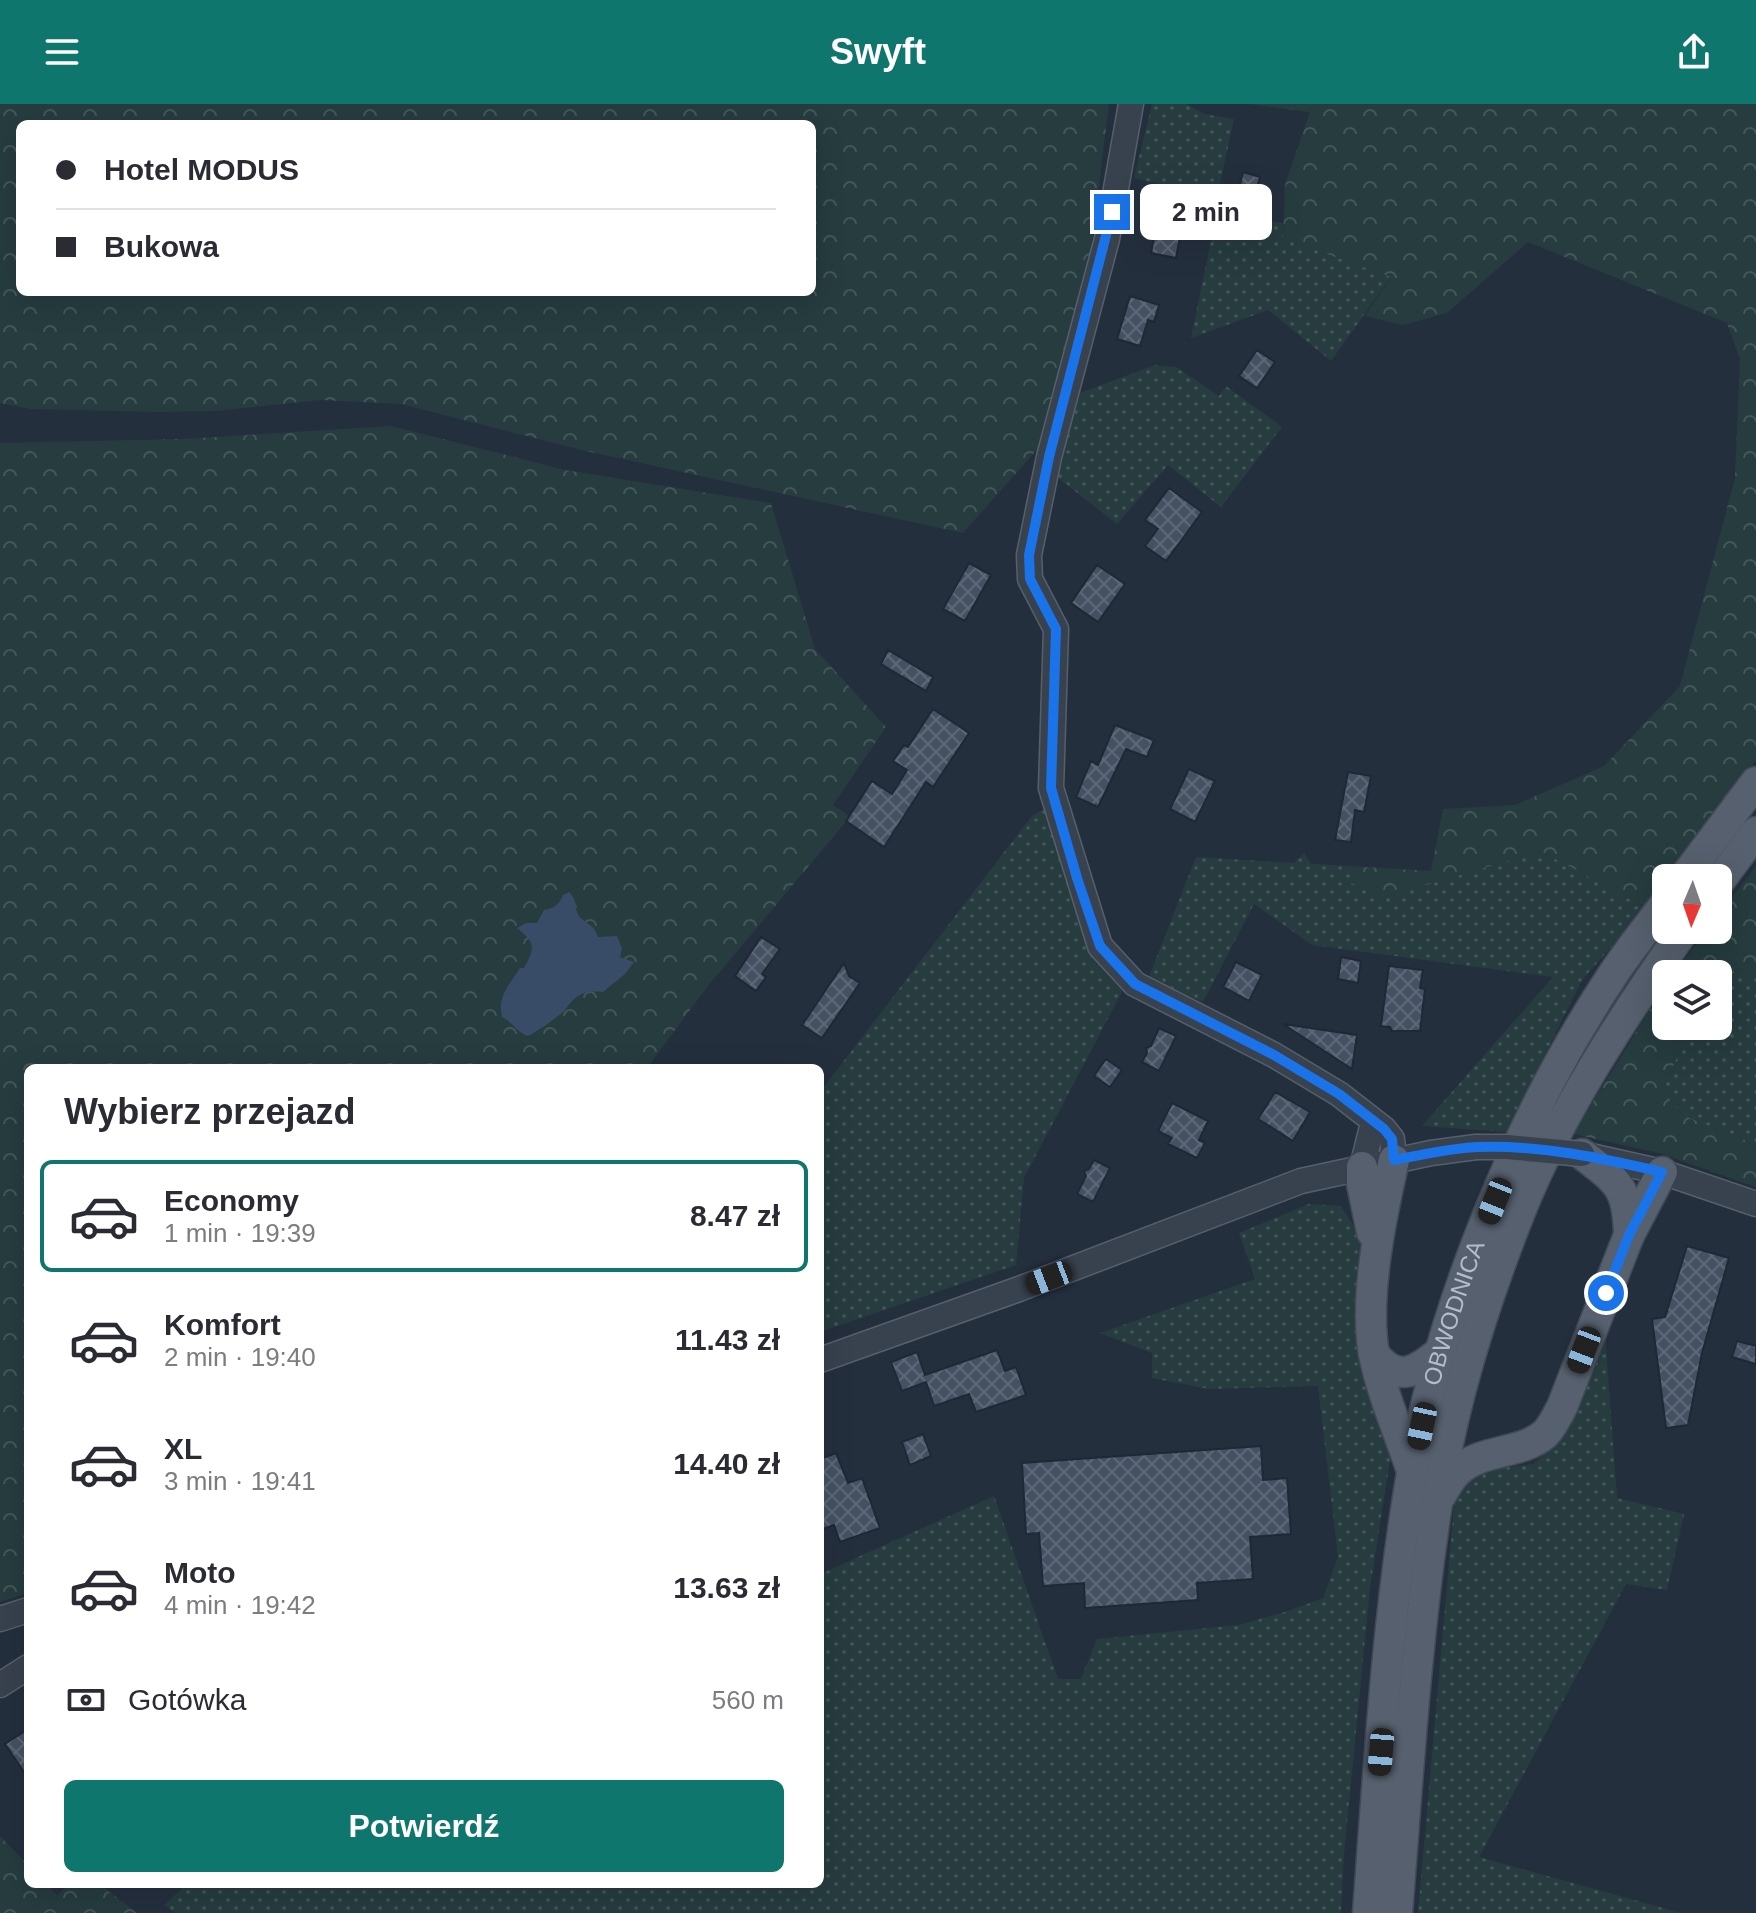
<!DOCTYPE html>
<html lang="pl">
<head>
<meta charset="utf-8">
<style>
	:root { --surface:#fff; --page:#f7f7f7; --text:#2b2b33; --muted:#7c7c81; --line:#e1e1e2; --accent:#0f766e }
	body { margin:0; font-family:Arial,sans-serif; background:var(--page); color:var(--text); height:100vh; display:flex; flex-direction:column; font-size:30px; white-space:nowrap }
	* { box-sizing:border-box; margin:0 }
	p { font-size:26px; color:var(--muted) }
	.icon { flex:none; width:44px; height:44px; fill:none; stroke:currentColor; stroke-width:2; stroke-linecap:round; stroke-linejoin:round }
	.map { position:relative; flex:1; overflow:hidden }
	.panel { position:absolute; left:24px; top:960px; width:800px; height:824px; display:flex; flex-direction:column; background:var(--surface); border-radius:12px; box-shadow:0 8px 32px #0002 }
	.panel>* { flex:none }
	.guide { position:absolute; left:16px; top:16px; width:800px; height:176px; border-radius:12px; box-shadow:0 8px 32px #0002; display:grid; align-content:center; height:176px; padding:0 40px; background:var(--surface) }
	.needle { width:52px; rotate:182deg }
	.tools { position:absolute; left:1652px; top:760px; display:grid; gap:16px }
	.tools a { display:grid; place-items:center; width:80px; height:80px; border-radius:12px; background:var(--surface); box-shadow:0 8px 32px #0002; font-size:40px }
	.end { position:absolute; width:36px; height:36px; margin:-18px; border:10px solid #1a73e8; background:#fff; box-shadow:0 0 0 4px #fff }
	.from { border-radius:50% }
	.bubble { position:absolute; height:56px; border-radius:12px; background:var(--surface); box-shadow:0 8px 32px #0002; font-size:26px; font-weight:700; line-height:56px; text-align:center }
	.car { position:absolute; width:24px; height:48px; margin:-24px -12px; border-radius:10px; box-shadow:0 0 6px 2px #0007; background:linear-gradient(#222 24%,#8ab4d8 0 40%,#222 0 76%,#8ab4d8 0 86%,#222 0) }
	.guide b { display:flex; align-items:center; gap:28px; height:76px; font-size:30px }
	.guide b+b { border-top:2px solid var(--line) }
	.guide i { width:20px; height:20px; background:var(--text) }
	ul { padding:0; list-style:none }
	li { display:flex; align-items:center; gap:24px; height:112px; margin:0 16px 12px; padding:0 24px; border:4px solid transparent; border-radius:12px }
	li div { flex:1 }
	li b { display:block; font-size:30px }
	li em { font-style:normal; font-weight:700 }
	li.active { border-color:var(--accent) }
	li>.icon { width:72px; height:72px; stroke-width:1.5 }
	h2 { padding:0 40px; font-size:36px; line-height:96px }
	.pay { display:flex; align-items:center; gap:20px; height:88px; padding:0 40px; font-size:30px }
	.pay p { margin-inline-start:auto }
	.button { display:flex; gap:16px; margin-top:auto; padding:16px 40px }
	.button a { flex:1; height:92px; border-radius:12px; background:var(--accent); color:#fff; font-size:32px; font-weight:700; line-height:92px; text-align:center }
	header { display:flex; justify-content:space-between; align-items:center; height:104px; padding:0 40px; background:var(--accent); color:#fff; font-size:36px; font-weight:700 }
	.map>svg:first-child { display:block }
	.grass { fill:url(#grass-dots) }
	.forest { fill:url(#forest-crowns); fill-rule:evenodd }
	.water { fill:#394c67 }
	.building { fill:url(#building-cross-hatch); stroke:#1f2835; stroke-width:2 }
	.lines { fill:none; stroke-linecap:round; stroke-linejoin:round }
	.minor-casing { stroke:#565f6c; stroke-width:27 }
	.major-casing { stroke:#414a57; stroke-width:33 }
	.minor { stroke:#38414e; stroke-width:24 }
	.major { stroke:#56606e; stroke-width:30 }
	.minor-bridge-casing { stroke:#565f6c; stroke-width:27; stroke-linecap:butt }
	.minor-bridge { stroke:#38414e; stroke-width:24 }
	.route { stroke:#1a73e8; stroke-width:10 }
	.labels { text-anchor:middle; stroke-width:7; stroke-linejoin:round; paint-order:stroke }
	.street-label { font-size:24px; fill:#b4bcc9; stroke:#1d2633 }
</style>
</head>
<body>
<header><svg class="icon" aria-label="menu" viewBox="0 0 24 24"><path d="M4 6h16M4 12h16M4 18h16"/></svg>Swyft<svg class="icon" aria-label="share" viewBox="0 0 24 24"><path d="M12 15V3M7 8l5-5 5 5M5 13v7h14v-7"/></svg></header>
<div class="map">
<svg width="1756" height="1809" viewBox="0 0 1756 1809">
	<defs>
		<pattern id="grass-dots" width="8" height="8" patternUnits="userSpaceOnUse" patternTransform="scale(2)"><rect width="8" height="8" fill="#263c3f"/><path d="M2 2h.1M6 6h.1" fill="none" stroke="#435659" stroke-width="1.8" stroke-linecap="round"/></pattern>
		<pattern id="forest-crowns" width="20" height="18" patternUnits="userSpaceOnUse" patternTransform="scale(2)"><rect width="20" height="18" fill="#263c3f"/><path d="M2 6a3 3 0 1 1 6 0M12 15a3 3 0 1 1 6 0" fill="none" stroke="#435659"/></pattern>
		<pattern id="building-cross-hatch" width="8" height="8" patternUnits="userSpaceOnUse" patternTransform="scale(2)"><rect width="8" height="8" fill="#455162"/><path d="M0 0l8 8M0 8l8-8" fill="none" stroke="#5d6877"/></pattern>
	</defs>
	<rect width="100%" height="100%" fill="#242f3e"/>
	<path class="grass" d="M 1152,0 L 1186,0 L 1204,10 L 1234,15 L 1217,94 L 1134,74 Z
		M 1217,107 L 1283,119 L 1283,134 L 1391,173 L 1331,257 L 1268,206 L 1191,234 Z
		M 1155,261 L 1176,263 L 1219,292 L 1226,282 L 1282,323 L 1221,403 L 1168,361 L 1117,420 L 1057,373 L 1080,289 Z
		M 1046,704 L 1086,838 L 1124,884 L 1024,1074 L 1016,1161 L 820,1228 L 820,988 L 1032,712 Z
		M 1541,747 L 1646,804 L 1582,876 L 1507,1028 L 1422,1022 L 1553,873 L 1312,841 L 1254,800 L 1203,898 L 1148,875 L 1196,753 L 1294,759 L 1304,749 L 1311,760 L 1349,762 L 1351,780 L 1382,794 Z
		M 1735,865 L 1756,873 L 1756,1045 L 1743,1035 L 1689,1015 L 1661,989 L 1691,922 L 1718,922 L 1718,881 Z
		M 1309,1100 L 1341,1102 L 1364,1139 L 1392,1343 L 1370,1484 L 1344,1750 L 1341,1809 L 175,1809 L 164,1801 L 187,1780 L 820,1780 L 820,1470 L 994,1392 L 1058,1575 L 1081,1575 L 1097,1535 L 1239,1521 L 1288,1507 L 1323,1494 L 1338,1453 L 1318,1282 L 1209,1285 L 1152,1274 L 1152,1249 L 1100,1229 L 1255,1175 L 1239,1129 Z
		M 1605,1230 L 1617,1394 L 1684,1410 L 1667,1486 L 1626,1480 L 1479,1753 L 1681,1809 L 1418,1809 L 1455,1391 L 1471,1373 L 1488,1366 L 1534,1360 L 1558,1335 Z"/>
	<path class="forest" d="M 0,0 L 1109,0 L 1090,154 L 1042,340 L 963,429 L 586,347 L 401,300 L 320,296 L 216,307 L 160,308 L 31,305 L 0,299 ZM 20,20 L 812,20 L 812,188 L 20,188 Z
		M 1250,0 L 1756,0 L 1756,656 L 1646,804 L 1541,747 L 1382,794 L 1351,780 L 1349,762 L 1431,767 L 1443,705 L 1515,701 L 1604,662 L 1680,582 L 1735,374 L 1740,255 L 1727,219 L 1528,138 L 1447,209 L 1403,221 L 1365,212 L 1391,173 L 1283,134 L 1285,81 L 1310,8 Z
		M 391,322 L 565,366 L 771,399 L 815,545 L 886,623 L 833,701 L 850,713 L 707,883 L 647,964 L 28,964 L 28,1489 L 0,1498 L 0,339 L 183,335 Z
		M 1756,762 L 1756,873 L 1735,865 L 1718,881 L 1718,870 L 1674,870 L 1707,826 L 1718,826 L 1718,812 Z
		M 1666,880 L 1666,922 L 1691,922 L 1661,989 L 1689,1014 L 1743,1035 L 1756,1045 L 1756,1083 L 1659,1049 L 1573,1030 Z
		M 0,1732 L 28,1761 L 28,1780 L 46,1780 L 57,1791 L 69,1780 L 99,1780 L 137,1809 L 0,1809 Z"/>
	<path class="water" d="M 569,788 C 579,798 573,805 580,813 C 587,821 595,821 598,833 L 617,832 L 622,844 L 620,853 L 634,858 L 625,870 L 603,888 C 584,886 576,890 565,906 C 561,911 535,929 528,932 C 516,928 513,918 502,913 C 497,893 509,881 520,864 L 524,864 C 535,844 536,839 517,824 L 526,819 L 537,819 L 544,806 C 553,805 560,800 563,791 Z"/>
	<path class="building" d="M 1243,68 L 1260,73 L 1253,97 L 1237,93 Z
		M 1159,107 L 1184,112 L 1176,154 L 1151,149 Z
		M 1130,192 L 1159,201 L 1154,218 L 1148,216 L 1140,242 L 1117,235 Z
		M 1257,246 L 1275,258 L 1257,284 L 1239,272 Z
		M 1169,384 L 1202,408 L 1166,457 L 1145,442 L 1158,425 L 1145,416 Z
		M 969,459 L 991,471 L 965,517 L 943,505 Z
		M 1097,461 L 1125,480 L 1098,518 L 1071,499 Z
		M 888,546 L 933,573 L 926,587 L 881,560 Z
		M 933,605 L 969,629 L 933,683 L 926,678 L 884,743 L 846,717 L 872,677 L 892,690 L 907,666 L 893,657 L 904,641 L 908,643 Z
		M 1115,621 L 1154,636 L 1147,653 L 1126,645 L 1098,703 L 1076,693 L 1091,657 L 1098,661 Z
		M 1189,665 L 1215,677 L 1195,718 L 1170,705 Z
		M 1348,668 L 1371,672 L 1364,708 L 1355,706 L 1351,738 L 1335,736 Z
		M 761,833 L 780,845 L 762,870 L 766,873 L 756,887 L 735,872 Z
		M 1341,853 L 1361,857 L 1358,879 L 1338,875 Z
		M 1236,858 L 1262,871 L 1249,897 L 1223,883 Z
		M 844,859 L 849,872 L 860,879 L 822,934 L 802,921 Z
		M 1389,862 L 1423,866 L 1420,884 L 1425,885 L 1420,927 L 1392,927 L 1390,923 L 1381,922 Z
		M 1283,920 L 1357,931 L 1352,965 Z
		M 1159,924 L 1176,932 L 1159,967 L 1142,958 L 1147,949 L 1146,944 L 1151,942 Z
		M 1106,955 L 1122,966 L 1110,983 L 1094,972 Z
		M 1275,988 L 1310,1008 L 1293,1037 L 1258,1015 Z
		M 1172,999 L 1208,1017 L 1199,1036 L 1205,1039 L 1197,1054 L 1168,1040 L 1172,1034 L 1158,1027 Z
		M 1094,1056 L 1110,1064 L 1093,1098 L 1077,1090 L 1086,1072 L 1084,1067 L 1089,1065 Z
		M 1687,1142 L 1729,1154 L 1702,1249 L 1688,1321 L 1666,1324 L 1652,1215 L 1665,1213 Z
		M 1737,1237 L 1756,1242 L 1756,1260 L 1732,1253 Z
		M 997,1246 L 1005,1267 L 1016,1263 L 1026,1291 L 976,1308 L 969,1290 L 934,1302 L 926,1278 L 902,1287 L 891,1258 L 917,1248 L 925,1271 Z
		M 923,1330 L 931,1352 L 910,1361 L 902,1338 Z
		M 1261,1342 L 1263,1376 L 1287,1374 L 1291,1430 L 1250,1433 L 1253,1475 L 1197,1479 L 1198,1496 L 1085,1504 L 1084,1479 L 1043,1482 L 1039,1429 L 1026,1430 L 1022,1359 Z
		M 836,1349 L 848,1379 L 862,1374 L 880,1424 L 840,1438 L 834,1421 L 820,1426 L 820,1355 Z
		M 28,1625 L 28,1674 L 5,1640 Z"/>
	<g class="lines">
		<defs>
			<path id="minor" d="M 1131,0 L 1107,135 L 1049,353 L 1029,451 L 1030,475 L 1056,525 L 1051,684 L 1100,842 L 1135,880 L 1274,951 L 1339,990 L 1384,1025 L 1392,1035 L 1394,1056
				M 1586,1051 L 1662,1068 L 1756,1100
				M 1362,1063 L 1373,1019
				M 820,1256 L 1019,1185 L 1301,1077 L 1431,1049 L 1476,1043
				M 0,1515 L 28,1506
				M 0,1581 L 28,1563"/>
			<g id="major">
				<path d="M 1684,774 L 1756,678"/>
				<path d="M 1718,779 L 1756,728"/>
				<path d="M 1582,1050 C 1618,1078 1628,1083 1629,1131"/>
				<path d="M 1394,1056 C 1381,1113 1364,1193 1374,1250 C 1382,1290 1399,1328 1412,1367"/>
				<path d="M 1362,1063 L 1362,1080 L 1372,1128"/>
				<path d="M 1374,1250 C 1398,1280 1416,1268 1441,1247"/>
				<path d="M 1441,1391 C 1446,1383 1451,1372 1459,1366 C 1484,1344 1520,1351 1545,1330 C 1552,1323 1557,1312 1562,1303 L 1629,1131 L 1662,1068"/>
				<path id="s1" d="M 1368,1809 C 1379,1662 1387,1514 1412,1369 C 1441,1203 1519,1012 1612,872 C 1628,847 1648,823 1666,799"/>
				<path d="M 1397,1809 C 1408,1672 1416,1535 1437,1399 C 1452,1300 1483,1201 1520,1108 C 1558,1012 1624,911 1684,826"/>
			</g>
		</defs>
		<use href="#minor" class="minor-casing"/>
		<use href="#major" class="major-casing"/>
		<use href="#minor" class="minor"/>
		<use href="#major" class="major"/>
		<defs>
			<path id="minor-bridge" d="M 1476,1043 L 1507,1043 L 1582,1050"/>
		</defs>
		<use href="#minor-bridge" class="minor-bridge-casing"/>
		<use href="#minor-bridge" class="minor-bridge"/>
	</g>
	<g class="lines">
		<path class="route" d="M 1112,108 L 1049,353 L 1029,451 L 1030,475 L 1056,525 L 1051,684 L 1077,774 L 1100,842 L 1135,880 L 1274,951 L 1339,990 L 1384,1025 L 1392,1035 L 1394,1056 C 1422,1051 1450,1044 1479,1043 C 1542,1041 1601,1054 1662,1068 L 1629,1131 L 1606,1189"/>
	</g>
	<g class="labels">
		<g class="street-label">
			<text dy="8" stroke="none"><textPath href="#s1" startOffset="608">OBWODNICA</textPath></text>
		</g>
	</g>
</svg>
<div class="tools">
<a><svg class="needle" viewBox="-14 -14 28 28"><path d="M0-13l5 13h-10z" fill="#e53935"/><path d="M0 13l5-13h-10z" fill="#7c7c81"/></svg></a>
<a><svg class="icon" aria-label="layers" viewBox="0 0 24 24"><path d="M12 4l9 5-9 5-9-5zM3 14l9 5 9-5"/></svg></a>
</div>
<i class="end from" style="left:1606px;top:1189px"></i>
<i class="end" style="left:1112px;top:108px"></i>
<div class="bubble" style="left:1140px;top:80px;width:132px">2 min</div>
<i class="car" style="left:1495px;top:1097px;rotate:202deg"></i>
<i class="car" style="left:1049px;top:1174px;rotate:249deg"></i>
<i class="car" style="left:1584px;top:1246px;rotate:201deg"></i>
<i class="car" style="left:1422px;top:1322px;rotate:192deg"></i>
<i class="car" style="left:1381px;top:1648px;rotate:185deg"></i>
<div class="guide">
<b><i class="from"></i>Hotel MODUS</b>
<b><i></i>Bukowa</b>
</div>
<section class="panel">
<h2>Wybierz przejazd</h2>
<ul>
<li class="active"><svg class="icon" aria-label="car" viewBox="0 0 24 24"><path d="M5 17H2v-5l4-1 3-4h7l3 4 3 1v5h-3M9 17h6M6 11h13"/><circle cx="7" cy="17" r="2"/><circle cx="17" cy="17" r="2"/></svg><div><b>Economy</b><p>1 min · 19:39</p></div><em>8.47 zł</em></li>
<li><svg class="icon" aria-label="car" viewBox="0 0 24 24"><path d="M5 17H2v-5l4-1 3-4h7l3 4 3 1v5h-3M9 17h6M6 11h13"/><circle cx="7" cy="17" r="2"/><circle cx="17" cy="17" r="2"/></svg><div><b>Komfort</b><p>2 min · 19:40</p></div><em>11.43 zł</em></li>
<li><svg class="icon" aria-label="car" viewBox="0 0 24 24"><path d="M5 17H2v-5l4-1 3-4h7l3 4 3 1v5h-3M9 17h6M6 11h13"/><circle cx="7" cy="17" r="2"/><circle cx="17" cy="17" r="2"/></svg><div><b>XL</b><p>3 min · 19:41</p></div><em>14.40 zł</em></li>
<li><svg class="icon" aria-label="car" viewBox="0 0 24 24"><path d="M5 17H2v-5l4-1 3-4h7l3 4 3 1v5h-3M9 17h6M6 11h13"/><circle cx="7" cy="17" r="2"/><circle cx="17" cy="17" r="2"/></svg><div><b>Moto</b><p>4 min · 19:42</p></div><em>13.63 zł</em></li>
</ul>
<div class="pay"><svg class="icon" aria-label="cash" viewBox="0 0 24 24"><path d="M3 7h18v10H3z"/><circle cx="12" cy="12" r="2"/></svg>Gotówka<p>560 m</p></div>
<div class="button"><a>Potwierdź</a></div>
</section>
</div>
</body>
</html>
